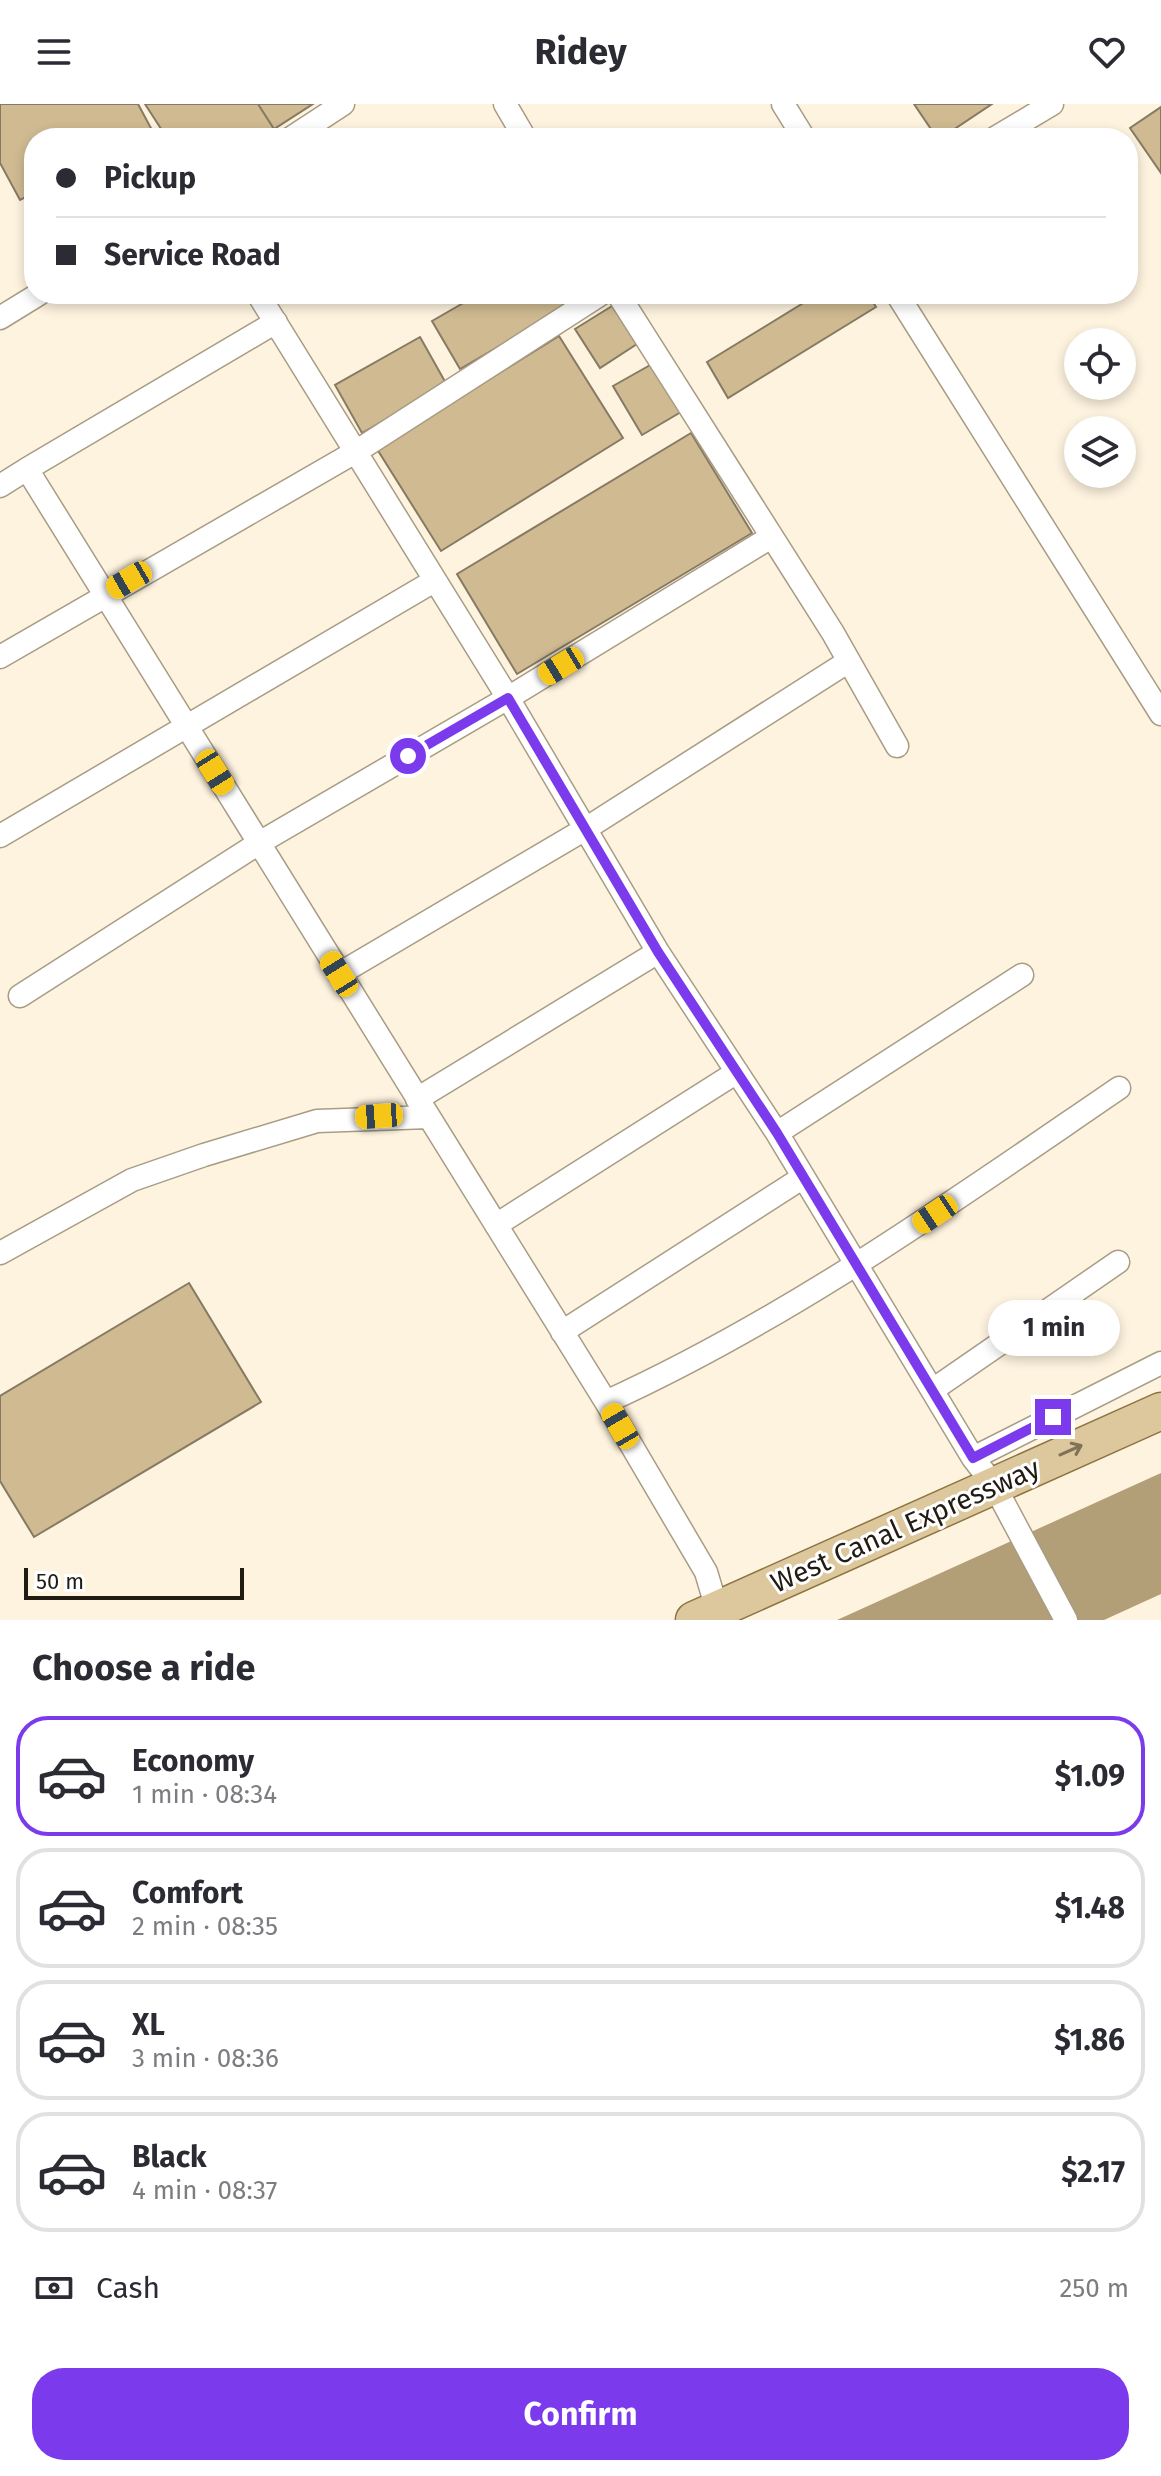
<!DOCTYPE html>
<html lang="en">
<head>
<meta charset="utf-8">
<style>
	:root { --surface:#fff; --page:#f7f7f7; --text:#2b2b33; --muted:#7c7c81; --line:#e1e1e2; --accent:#7c3aed }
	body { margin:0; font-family:"Fira Sans",sans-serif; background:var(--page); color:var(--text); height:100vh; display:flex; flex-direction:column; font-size:30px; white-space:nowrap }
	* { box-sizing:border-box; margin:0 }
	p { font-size:26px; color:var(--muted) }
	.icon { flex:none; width:44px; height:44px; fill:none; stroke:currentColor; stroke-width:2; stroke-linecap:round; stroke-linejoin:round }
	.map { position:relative; height:1516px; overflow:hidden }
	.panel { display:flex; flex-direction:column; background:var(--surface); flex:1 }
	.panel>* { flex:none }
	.guide { position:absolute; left:24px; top:24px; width:1114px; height:176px; border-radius:32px; box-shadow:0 4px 12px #0003; display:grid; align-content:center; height:176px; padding:0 32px; background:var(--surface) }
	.buttons { position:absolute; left:1064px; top:224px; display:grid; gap:16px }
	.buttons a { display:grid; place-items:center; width:72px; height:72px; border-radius:50%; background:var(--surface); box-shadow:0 4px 12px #0003; font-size:40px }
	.scale { position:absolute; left:24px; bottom:20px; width:220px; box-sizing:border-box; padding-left:8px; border:4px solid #211c13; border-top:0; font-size:22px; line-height:28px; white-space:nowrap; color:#211c13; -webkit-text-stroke:6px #fff; paint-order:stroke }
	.end { position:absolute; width:36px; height:36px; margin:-18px; border:10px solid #7c3aed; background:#fff; box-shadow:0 0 0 4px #fff }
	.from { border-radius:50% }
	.bubble { position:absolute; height:56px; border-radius:28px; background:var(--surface); box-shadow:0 4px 12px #0003; font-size:26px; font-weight:700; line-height:56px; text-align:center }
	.car { position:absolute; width:24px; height:48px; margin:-24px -12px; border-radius:10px; box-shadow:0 0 6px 2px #0007; background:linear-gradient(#f5c518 24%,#345 0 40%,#f5c518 0 76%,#345 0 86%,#f5c518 0) }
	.guide b { display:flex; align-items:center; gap:28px; height:76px; font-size:30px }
	.guide b+b { border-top:2px solid var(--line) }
	.guide i { width:20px; height:20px; background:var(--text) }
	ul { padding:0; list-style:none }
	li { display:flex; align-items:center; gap:24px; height:120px; margin:0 16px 12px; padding:0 16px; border:4px solid var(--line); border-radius:32px }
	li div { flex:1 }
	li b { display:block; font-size:30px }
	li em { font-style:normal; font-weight:700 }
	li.selected { border-color:var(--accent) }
	li>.icon { width:72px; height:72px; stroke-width:1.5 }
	h2 { padding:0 32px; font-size:36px; line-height:96px }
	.pay { display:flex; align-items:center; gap:20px; height:88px; padding:0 32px; font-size:30px }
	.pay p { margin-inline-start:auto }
	.action { display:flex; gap:16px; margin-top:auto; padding:16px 32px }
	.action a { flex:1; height:92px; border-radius:32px; background:var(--accent); color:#fff; font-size:32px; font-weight:700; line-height:92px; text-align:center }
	header { display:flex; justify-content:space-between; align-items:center; height:104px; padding:0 32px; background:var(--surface); font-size:36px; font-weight:700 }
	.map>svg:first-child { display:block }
	.water { fill:#b29e77 }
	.building { fill:#cfba92; stroke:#867a63; stroke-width:2 }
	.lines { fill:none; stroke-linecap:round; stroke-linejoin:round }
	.minor-casing { stroke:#a89c84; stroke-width:25 }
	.primary-casing { stroke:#8c7442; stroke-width:39 }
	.minor { stroke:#fff; stroke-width:22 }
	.primary { stroke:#ddc89d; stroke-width:36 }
	.oneway { stroke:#7f7258 }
	.route { stroke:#7c3aed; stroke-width:10 }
	.labels { text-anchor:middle; stroke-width:6; stroke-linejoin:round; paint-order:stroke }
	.street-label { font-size:28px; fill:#211c13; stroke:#fff }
</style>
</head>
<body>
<header><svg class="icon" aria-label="menu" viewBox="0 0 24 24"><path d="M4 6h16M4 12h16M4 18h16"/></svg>Ridey<svg class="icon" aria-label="heart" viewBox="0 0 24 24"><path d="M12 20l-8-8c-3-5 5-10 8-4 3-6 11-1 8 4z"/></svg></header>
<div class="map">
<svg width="1161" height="1516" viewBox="0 0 1161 1516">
	<rect width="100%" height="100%" fill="#fef3df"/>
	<path class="water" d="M 1161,1369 L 1161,1490 L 1104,1516 L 837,1516 Z"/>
	<path class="building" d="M 0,0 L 138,0 L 152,26 L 138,34 L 34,34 L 34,89 L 20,96 L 0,59 Z
		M 145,0 L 258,0 L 274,25 L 261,34 L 167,34 Z
		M 258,0 L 313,0 L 274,25 Z
		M 914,0 L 992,0 L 941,34 L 937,34 Z
		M 1161,3 L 1161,69 L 1130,24 Z
		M 479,190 L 557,190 L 565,204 L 460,265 L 432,217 Z
		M 818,190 L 868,190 L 876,203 L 728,294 L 707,258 Z
		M 612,202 L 637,240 L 600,264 L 575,225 Z
		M 559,232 L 623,334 L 441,447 L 377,345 Z
		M 420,233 L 447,281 L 362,329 L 335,281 Z
		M 652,260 L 681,308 L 642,331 L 613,282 Z
		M 691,329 L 752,429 L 517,570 L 457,470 Z
		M 189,1179 L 261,1298 L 34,1433 L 0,1377 L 0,1292 Z"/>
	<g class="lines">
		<defs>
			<path id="minor" d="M 505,0 L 525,34
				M 783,0 L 804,34
				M 291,34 L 343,0
				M 995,34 L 1052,0
				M 258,190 L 508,594 L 658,848 L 777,1029 L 973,1354 L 994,1381 L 1066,1516
				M 618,190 L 833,529 L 897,642
				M 897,190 L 1161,610
				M 0,214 L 39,190
				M 27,365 L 276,218
				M 0,382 L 27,365 L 606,1298 L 706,1468 L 717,1505
				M 0,553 L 357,347 L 601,190
				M 0,732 L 434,477
				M 339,870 L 587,724 L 849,557
				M 20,892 L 259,739 L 508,594 L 771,433
				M 417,995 L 658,848
				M 777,1029 L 1022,871
				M 496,1121 L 737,968
				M 0,1149 L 132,1076 L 204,1051 L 317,1017 L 429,1013
				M 562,1228 L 802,1074
				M 934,1285 L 1118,1158
				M 606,1298 C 790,1214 952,1098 1119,984
				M 973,1354 L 1161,1259"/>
			<path id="primary" d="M 694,1516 L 1161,1307"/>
		</defs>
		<use href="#minor" class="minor-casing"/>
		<use href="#primary" class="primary-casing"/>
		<use href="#minor" class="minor"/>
		<use href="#primary" class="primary"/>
	</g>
	<defs><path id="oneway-shaft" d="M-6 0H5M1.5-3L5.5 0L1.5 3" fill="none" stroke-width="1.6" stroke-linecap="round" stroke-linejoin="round" transform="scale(2)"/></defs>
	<use class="oneway" href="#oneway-shaft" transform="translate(1071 1346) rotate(-24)"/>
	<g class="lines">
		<path class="route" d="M 408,652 L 508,594 L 658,848 L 777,1029 L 973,1354 L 1053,1313"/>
	</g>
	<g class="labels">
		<g class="street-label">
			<text transform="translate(905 1421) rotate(-24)" y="10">West Canal Expressway</text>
		</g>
	</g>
</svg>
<div class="buttons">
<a><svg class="icon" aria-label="locate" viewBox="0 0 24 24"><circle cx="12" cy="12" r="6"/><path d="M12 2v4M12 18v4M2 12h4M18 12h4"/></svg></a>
<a><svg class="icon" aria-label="layers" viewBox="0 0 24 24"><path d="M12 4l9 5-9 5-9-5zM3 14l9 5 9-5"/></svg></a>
</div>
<div class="scale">50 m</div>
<i class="end from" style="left:408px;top:652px"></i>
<i class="end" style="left:1053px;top:1313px"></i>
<div class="bubble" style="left:988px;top:1196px;width:132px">1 min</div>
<i class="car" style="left:129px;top:476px;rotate:240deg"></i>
<i class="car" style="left:561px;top:562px;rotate:239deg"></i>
<i class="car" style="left:215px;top:668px;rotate:148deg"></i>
<i class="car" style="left:339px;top:870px;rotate:328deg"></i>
<i class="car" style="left:379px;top:1012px;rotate:266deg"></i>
<i class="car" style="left:935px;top:1110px;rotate:236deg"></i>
<i class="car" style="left:620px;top:1322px;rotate:330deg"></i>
<div class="guide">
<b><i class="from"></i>Pickup</b>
<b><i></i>Service Road</b>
</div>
</div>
<section class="panel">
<h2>Choose a ride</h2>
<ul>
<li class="selected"><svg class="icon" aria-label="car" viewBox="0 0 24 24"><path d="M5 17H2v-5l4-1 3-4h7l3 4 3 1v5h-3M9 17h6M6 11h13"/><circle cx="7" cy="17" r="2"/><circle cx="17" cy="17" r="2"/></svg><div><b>Economy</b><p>1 min · 08:34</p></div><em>$1.09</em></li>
<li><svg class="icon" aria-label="car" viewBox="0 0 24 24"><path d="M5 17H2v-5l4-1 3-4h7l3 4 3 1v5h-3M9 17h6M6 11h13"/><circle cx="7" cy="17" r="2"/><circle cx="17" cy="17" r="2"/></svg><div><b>Comfort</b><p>2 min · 08:35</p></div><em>$1.48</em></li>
<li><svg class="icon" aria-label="car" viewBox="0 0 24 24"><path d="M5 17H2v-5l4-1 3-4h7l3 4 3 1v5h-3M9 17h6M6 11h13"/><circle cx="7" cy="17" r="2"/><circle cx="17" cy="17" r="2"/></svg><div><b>XL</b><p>3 min · 08:36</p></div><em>$1.86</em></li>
<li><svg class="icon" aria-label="car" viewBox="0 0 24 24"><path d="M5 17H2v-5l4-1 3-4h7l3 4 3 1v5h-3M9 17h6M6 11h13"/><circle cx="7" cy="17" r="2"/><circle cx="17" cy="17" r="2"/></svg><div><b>Black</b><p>4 min · 08:37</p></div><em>$2.17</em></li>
</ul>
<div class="pay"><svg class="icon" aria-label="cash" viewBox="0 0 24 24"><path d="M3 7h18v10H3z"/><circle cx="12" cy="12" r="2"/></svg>Cash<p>250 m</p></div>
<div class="action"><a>Confirm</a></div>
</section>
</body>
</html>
